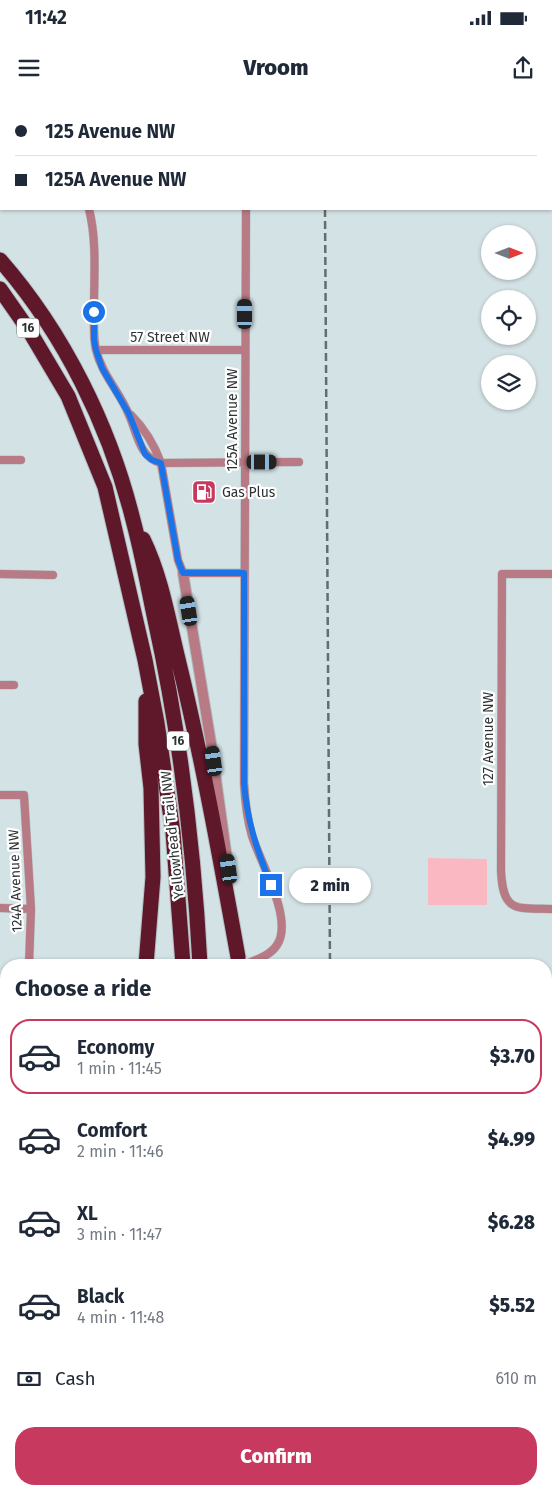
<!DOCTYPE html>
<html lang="en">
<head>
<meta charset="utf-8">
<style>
	:root { --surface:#fff; --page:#f2f2f3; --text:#1f2937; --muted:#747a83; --line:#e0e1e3; --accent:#c8395f }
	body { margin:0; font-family:"Fira Sans",sans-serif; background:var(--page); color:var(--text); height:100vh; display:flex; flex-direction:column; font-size:19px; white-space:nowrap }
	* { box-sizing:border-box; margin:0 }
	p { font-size:16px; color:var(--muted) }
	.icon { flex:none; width:28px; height:28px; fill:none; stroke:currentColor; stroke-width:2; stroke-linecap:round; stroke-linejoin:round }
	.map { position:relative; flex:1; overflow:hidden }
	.sheet { position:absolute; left:0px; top:859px; width:552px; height:536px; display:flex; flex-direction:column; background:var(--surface); border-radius:20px 20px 0 0; box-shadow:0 1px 4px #0004 }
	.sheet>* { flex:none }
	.banner { position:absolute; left:0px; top:0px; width:552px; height:110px; box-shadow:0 1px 4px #0004; display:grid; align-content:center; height:110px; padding:0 15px; background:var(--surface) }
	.needle { width:32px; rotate:90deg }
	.buttons { position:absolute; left:481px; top:125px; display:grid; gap:10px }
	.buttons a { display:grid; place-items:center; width:55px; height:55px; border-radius:50%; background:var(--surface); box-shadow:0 1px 4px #0004; font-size:25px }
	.end { position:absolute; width:22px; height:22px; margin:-11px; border:6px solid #1a73e8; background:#fff; box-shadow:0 0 0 2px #fff }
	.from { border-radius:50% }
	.bubble { position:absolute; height:35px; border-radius:18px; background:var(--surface); box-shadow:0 1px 4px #0004; font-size:16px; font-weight:800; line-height:35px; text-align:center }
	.car { position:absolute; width:15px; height:30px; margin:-15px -8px; border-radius:6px; box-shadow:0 0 4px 1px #0007; background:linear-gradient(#222 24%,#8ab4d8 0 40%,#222 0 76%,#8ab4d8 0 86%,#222 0) }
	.banner b { display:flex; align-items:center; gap:18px; height:48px; font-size:19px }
	.banner b+b { border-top:1px solid var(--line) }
	.banner i { width:12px; height:12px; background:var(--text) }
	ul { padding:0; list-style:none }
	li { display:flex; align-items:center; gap:15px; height:75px; margin:0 10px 8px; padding:0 5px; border:2px solid transparent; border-radius:20px }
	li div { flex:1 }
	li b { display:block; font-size:19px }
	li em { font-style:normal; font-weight:800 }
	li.on { border-color:var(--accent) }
	li>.icon { width:45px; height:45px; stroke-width:1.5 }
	h2 { padding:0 15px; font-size:22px; line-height:60px }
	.pay { display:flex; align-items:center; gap:12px; height:55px; padding:0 15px; font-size:19px }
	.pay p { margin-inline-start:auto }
	.primary-button { display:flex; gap:10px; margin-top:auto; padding:10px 15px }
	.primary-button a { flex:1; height:58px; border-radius:20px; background:var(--accent); color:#fff; font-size:20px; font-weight:800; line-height:58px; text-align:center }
	.status { display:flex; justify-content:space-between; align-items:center; height:35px; padding:0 25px; background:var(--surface); direction:ltr }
	.status svg { height:14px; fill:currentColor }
	header { display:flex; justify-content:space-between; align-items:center; height:65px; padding:0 15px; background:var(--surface); font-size:22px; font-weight:800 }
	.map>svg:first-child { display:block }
	.green { fill:#fab9c2 }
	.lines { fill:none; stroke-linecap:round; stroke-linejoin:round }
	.minor-casing { stroke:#b2bfc2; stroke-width:9 }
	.tertiary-casing { stroke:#b2bfc2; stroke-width:12 }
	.secondary-casing { stroke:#b2bfc2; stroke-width:12 }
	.primary-casing { stroke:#b2bfc2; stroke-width:14 }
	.motorway-casing { stroke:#b2bfc2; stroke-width:17 }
	.minor { stroke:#b87a84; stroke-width:8 }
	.tertiary { stroke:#b87a84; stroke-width:10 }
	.secondary { stroke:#9e4759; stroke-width:10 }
	.primary { stroke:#89193b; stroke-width:12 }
	.motorway { stroke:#5f172a; stroke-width:15 }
	.rail { stroke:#646d6f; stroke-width:2.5; stroke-dasharray:8 4; stroke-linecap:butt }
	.route { stroke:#1a73e8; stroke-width:6 }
	.labels { text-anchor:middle; stroke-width:4.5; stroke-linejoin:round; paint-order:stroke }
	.shield { fill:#fff; stroke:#6c7071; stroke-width:1 }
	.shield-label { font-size:12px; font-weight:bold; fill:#2d3334 }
	.street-label { font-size:14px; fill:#2d3334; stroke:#fff }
	.poi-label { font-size:14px; fill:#2d3334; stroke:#fff; text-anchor:start }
</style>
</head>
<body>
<div class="status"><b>11:42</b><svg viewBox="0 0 49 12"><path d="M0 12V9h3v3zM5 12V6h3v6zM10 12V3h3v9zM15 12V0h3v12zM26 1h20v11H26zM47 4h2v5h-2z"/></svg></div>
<header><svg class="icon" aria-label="menu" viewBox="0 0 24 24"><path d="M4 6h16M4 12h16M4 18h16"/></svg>Vroom<svg class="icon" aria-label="share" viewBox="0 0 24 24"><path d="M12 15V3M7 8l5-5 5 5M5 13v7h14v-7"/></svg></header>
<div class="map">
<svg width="552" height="1394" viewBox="0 0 552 1394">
	<rect width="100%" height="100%" fill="#d3e2e5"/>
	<path class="green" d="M 428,758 L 487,759 L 487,805 L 428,805 Z"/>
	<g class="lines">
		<defs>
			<path id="minor" d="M 27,0 L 28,1
				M 248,1 L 248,0
				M 89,109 C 97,141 94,175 94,208 C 94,222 93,237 96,250 C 102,275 120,292 129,315 C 137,332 139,358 161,363 L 299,362
				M 96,250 L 245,250
				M 131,315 C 145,329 154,344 161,363 L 178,460 L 183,473 L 244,473
				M 0,360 L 21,360
				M 0,474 L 53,475
				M 552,474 L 502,474 L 501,771 C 503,813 516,808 552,809
				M 0,585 L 14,585
				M 0,695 L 24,695 L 31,809 L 29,865
				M 0,808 L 31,809
				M 244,865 C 255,860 270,856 277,845 C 294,820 261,764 252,736 C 247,719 245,701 244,683 L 246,109
				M 0,920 L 6,920
				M 0,1147 L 6,1147
				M 0,1261 L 6,1261
				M 546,1317 L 552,1318
				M 0,1372 L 6,1372
				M 416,1394 L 418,1389"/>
			<path id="tertiary" d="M 183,473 L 211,643 L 228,766
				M 546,1347 L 552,1326
				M 533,1394 L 535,1389"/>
			<path id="secondary" d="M 0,1029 L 6,1028
				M 0,1042 L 6,1044"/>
			<path id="primary" d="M 546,1019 L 552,1015
				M 546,1032 L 552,1032
				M 546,1046 L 552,1046"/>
			<path id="motorway" d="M 0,160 C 64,233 110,327 133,420 C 142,453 148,487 155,520 C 180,634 194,749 200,865
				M 0,189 L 30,232 L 68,296 L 105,387 L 145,560 L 157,623 L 173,732 L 183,865
				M 143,439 C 161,476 168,518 178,559 C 202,657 220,757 238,857
				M 146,601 L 146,644 L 151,688 L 153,777 L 146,865
				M 137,1394 L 137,1389
				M 147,1394 L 148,1389
				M 180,1394 L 181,1389
				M 193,1394 L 195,1389"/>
		</defs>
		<use href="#minor" class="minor-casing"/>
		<use href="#tertiary" class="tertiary-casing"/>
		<use href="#secondary" class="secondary-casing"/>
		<use href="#primary" class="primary-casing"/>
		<use href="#motorway" class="motorway-casing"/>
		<use href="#minor" class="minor"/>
		<use href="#tertiary" class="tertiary"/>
		<use href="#secondary" class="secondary"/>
		<use href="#primary" class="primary"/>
		<use href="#motorway" class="motorway"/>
		<path class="rail" d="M 324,0 L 324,1
			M 325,109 L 330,865
			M 307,1394 L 309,1389"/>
	</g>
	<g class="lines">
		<path class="route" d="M 94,212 L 94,240 L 96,250 L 102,268 L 129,314 L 145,354 L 152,360 L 161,363 L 178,460 L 183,473 L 244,473 L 244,683 C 247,721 257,750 271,785"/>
	</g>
	<defs>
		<symbol id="fuel-square" viewBox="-11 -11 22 22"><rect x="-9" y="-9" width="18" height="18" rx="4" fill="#c8395f" stroke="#fff"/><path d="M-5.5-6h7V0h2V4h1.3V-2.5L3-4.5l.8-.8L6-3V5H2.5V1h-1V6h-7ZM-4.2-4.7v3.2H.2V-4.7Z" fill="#fff"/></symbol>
	</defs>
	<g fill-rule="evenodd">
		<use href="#fuel-square" x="190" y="378" width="28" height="28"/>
	</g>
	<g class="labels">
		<g class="shield">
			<rect x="17" y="218.5" width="22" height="19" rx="4"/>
			<rect x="167" y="631.5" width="22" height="19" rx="4"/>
		</g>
		<g class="shield-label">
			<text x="28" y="232">16</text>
			<text x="178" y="645">16</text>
		</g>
		<g class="street-label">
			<text x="170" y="242">57 Street NW</text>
			<text transform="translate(232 320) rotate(-90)" y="5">125A Avenue NW</text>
			<text transform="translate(488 639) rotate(-90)" y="5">127 Avenue NW</text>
			<text transform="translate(172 735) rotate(-96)" y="5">Yellowhead Trail NW</text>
			<text transform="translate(15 781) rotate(-92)" y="5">124A Avenue NW</text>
		</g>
		<g class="poi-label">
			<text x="222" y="397">Gas Plus</text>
		</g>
	</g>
</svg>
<div class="buttons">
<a><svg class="needle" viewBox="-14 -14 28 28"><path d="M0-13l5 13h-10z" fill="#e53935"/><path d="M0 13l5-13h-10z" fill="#747a83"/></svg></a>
<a><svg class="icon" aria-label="locate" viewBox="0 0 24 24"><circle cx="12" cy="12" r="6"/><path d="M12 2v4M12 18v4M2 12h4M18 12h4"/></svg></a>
<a><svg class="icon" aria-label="layers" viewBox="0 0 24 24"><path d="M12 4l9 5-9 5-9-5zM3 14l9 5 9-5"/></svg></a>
</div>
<i class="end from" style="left:94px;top:212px"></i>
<i class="end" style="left:271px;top:785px"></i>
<div class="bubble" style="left:289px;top:768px;width:82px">2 min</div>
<i class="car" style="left:245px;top:214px;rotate:0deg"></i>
<i class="car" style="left:262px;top:362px;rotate:90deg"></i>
<i class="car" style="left:189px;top:511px;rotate:351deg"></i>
<i class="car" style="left:214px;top:661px;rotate:352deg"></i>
<i class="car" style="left:229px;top:769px;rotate:352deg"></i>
<div class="banner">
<b><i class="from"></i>125 Avenue NW</b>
<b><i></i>125A Avenue NW</b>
</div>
<section class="sheet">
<h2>Choose a ride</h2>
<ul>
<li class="on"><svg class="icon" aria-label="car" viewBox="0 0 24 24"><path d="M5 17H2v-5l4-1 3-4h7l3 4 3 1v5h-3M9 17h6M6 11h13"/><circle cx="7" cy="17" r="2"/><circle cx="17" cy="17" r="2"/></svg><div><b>Economy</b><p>1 min · 11:45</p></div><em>$3.70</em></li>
<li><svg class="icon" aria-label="car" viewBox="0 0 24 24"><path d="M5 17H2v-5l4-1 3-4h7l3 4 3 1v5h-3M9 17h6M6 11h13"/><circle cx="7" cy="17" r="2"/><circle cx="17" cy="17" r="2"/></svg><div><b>Comfort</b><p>2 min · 11:46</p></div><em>$4.99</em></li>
<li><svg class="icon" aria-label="car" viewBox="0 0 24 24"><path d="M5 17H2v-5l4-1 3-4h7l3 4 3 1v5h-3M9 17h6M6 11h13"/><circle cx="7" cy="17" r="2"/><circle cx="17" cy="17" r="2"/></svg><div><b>XL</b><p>3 min · 11:47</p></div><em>$6.28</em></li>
<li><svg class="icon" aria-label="car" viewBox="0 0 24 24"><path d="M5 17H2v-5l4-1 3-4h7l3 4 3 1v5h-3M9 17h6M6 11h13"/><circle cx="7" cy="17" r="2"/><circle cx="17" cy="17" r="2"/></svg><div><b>Black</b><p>4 min · 11:48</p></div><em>$5.52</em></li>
</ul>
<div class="pay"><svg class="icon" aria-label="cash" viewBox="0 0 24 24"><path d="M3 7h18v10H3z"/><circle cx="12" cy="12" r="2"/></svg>Cash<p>610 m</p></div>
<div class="primary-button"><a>Confirm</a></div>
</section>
</div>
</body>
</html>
